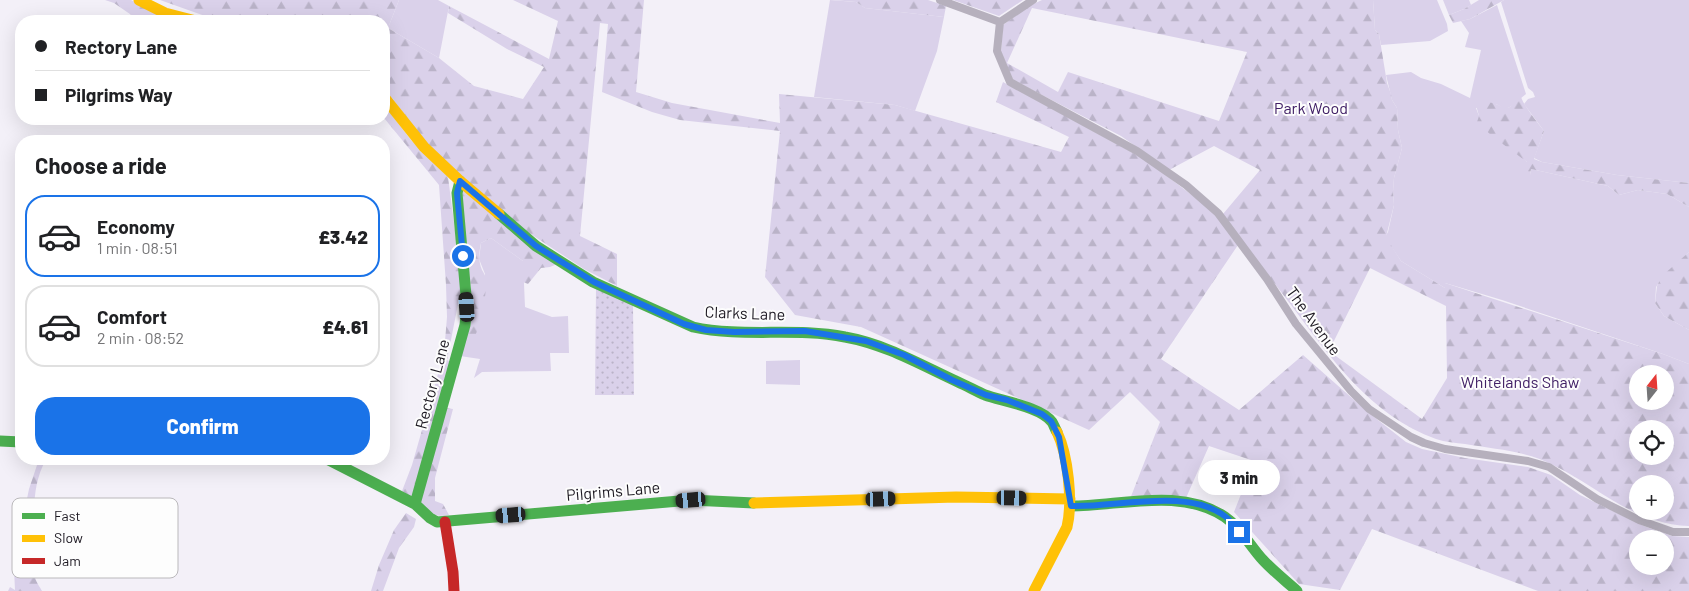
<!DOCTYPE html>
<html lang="en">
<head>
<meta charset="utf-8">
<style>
	:root { --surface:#fff; --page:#f2f2f2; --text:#202124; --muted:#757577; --line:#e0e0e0; --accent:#1a73e8 }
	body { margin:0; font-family:Barlow,sans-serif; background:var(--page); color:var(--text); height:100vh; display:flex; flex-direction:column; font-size:19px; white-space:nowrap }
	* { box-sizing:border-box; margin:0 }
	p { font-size:16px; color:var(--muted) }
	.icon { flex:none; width:28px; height:28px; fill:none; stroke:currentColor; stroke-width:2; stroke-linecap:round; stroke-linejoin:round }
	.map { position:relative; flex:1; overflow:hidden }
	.sheet { position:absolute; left:15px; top:135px; width:375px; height:330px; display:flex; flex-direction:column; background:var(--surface); border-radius:20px; box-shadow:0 5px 20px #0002 }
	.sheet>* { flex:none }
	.top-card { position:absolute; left:15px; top:15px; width:375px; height:110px; border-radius:20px; box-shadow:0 5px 20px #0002; display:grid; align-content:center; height:110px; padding:0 20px; background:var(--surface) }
	.needle { width:32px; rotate:17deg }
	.buttons { position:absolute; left:1629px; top:365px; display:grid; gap:10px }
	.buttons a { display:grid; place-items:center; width:45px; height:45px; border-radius:50%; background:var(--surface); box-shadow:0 5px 20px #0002; font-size:25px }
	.end { position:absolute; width:22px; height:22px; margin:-11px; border:6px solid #1a73e8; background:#fff; box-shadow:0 0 0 2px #fff }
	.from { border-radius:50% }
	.bubble { position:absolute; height:35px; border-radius:18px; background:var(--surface); box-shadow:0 5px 20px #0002; font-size:16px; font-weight:800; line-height:35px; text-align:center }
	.car { position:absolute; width:15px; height:30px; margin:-15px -8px; border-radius:6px; box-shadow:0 0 4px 1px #0007; background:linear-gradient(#222 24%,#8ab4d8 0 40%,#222 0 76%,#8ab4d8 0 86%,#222 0) }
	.top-card b { display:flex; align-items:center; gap:18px; height:48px; font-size:19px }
	.top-card b+b { border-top:1px solid var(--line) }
	.top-card i { width:12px; height:12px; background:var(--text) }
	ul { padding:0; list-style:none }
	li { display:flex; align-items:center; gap:15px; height:82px; margin:0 10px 8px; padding:0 10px; border:2px solid var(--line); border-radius:20px }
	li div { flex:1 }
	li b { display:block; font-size:19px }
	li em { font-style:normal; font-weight:800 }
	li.current { border-color:var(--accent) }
	li>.icon { width:45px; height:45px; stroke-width:1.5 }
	h2 { padding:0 20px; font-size:22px; line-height:60px }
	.button { display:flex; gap:10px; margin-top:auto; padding:10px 20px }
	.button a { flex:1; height:58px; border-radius:20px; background:var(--accent); color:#fff; font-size:20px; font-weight:800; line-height:58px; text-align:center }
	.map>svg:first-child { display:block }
	.green { fill:#dad1ea }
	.forest { fill:url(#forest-firs); fill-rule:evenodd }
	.garden { fill:url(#garden-dots) }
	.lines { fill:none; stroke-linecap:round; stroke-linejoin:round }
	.street { stroke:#b6b0bd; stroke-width:8 }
	.fast { stroke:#4caf50; stroke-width:11 }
	.slow { stroke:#ffc107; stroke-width:11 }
	.jam { stroke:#c62828; stroke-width:11 }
	.route { stroke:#1a73e8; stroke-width:6 }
	.labels { text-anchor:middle; stroke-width:4; stroke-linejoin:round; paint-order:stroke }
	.park-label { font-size:16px; fill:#412066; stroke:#fdfdfd }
	.street-label { font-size:16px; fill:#1c1821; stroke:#fdfdfd }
	.key { fill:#fdfdfd; stroke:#bab8bb; stroke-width:1 }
	.key-label { font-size:14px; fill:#1c1821 }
</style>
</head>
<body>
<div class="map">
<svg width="1689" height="591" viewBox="0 0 1689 591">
	<defs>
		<pattern id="forest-firs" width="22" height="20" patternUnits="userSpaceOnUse" patternTransform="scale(1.25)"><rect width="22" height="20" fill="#dad1ea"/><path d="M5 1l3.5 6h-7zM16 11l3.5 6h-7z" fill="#bab3c8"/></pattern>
		<pattern id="garden-dots" width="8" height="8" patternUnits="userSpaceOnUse" patternTransform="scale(1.25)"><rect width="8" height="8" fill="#dad1ea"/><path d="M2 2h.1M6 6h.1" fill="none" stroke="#bab3c8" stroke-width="1.8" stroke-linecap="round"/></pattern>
	</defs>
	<rect width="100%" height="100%" fill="#f3f0f8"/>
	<path class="green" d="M 399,0 L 438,0 L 449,6 L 439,58 L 388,28 Z
		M 830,0 L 856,2 L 865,8 L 944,17 L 937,51 L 915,111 L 895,105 L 814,97 Z
		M 1373,0 L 1437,0 L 1447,24 L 1448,31 L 1430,41 L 1381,45 L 1379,34 L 1375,30 Z
		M 1443,0 L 1469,0 L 1471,5 L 1464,9 L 1449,15 Z
		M 1504,0 L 1689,0 L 1689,183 L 1617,175 L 1542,162 L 1534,158 L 1544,131 L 1524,104 L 1528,99 L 1535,97 L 1533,92 L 1528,88 L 1501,2 Z
		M 1497,5 L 1526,94 L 1510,107 L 1505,109 L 1496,104 L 1476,108 L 1479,116 L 1527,162 L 1530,175 L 1531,169 L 1608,186 L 1619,195 L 1638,190 L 1667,194 L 1689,207 L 1689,252 L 1663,277 L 1656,287 L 1655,303 L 1664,316 L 1689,330 L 1689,364 L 1663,354 L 1502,300 L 1445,283 L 1445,288 L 1401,261 L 1385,237 L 1388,232 L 1394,205 L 1393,191 L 1394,178 L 1402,148 L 1398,130 L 1397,108 L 1392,100 L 1386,75 L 1411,72 L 1421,78 L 1441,84 L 1470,98 L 1481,50 L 1465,47 L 1469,33 L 1461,21 L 1470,19 Z
		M 491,238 L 523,261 L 525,307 L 552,317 L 568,316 L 569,353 L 550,353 L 551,371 L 482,372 L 474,378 L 480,359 L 460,356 L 485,274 L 479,259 L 481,243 Z
		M 800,360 L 800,385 L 766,384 L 766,361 Z"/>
	<path class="forest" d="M 105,0 L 131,0 L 152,11 L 184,21 L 140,21 L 114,3 Z
		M 160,0 L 399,0 L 388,28 L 439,58 L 474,86 L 523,99 L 544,67 L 507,49 L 448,13 L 449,6 L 549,59 L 558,21 L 513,0 L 644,0 L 636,92 L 672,103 L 780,123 L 779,94 L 895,105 L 1061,152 L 1069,137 L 996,102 L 1003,82 L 1146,160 L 1214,212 L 1238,245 L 1161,359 L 1239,410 L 1303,355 L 1369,413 L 1406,442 L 1422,449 L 1465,458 L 1528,467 L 1551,475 L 1580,495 L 1644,526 L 1672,536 L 1689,537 L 1689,591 L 1538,591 L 1372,529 L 1340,590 L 1299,584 L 1234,512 L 1254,461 L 1209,446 L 1186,498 L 1130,499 L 1160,422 L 1130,392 L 1089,430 L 861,327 L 795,315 L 765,277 L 780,131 L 680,120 L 652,112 L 602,92 L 608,24 L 600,23 L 580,236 L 617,254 L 617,286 L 584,269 L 514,223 L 428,146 L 393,99 L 384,91 L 384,21 L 235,21 L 205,16 ZM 1638,539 L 1665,539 L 1665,566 L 1638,566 Z
		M 833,0 L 928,0 L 946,6 L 944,17 L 865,8 L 856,2 Z
		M 953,0 L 1023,0 L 999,16 Z
		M 1042,0 L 1373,0 L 1375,30 L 1379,34 L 1387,83 L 1391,94 L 1392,100 L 1397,108 L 1398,130 L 1402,148 L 1394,178 L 1393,191 L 1394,205 L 1386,237 L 1401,261 L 1445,288 L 1445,283 L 1663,354 L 1689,364 L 1689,526 C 1634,524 1600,488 1553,465 C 1527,451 1494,449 1465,444 C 1456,443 1445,442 1436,439 C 1371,416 1330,357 1291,305 C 1268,275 1245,245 1223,214 L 1260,170 L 1214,146 L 1169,170 L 1121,136 L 1013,80 L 1001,52 L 1003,25 L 1027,7 ZM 1032,8 L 1247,52 L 1219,121 L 1068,72 L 1058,92 L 1007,63 ZM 1370,268 L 1446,306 L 1447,378 L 1422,419 L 1329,351 ZM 1638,374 L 1665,374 L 1665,401 L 1638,401 ZM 1638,429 L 1665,429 L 1665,456 L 1638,456 ZM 1638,484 L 1665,484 L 1665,511 L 1638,511 Z
		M 1479,0 L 1504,0 L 1470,19 L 1453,23 L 1449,15 L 1464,9 Z
		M 1521,97 C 1524,106 1538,123 1544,131 L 1534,159 L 1542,162 L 1617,175 L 1689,183 L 1689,207 L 1667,194 L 1638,190 L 1619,195 L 1608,186 L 1531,169 L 1530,175 L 1525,174 L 1527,162 L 1492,136 L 1477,122 L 1479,116 L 1474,98 L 1496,104 L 1505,108 L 1510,107 L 1515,100 Z
		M 384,105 L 411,140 L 448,177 L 462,284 L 447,360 L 451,362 L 413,498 L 402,491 L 412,465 L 444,353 L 447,317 L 446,285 L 439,185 L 384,118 Z
		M 462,188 L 557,264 L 550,267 L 541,268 L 528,284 L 523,282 L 523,261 L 491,238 L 481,243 C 479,253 478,260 482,270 C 484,273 486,277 486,281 C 487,294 479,339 468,347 L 462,347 L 471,300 L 471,289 L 463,222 Z
		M 1689,252 L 1689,330 L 1664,316 L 1655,303 L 1657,286 L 1662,276 Z
		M 446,408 L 453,409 L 435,478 L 435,501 L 443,504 L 449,515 C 434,518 430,513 419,503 Z
		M 39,459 L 46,459 C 32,486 34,508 35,538 C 36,551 31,565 35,577 C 36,582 40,587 42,591 L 8,591 L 10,587 L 15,590 L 14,569 L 21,557 L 15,551 L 14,541 L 21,528 L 29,489 Z
		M 406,513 L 416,519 L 414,527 L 399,548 L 383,591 L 371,591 L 379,565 L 394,530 Z"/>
	<path class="garden" d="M 596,288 L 633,305 L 634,395 L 595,395 Z"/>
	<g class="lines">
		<path class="street" d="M 940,0 L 1000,22
			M 1000,22 L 997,51 L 1010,82 L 1137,151 L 1186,185 L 1218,213 L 1267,279 L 1296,324 L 1351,391 L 1369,409 L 1411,437 L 1424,443 L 1445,449 L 1528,461 L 1549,467 L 1597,499 L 1639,520 L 1673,532 L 1689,532
			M 1000,22 L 1033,0"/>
		<path class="fast" d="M 499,214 L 536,246 L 593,282 L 693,327 C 743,338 795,327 845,337 C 885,344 921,365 958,382 C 967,386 976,391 985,395 C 1002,401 1041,407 1052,422 C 1054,425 1055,429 1057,432
			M 0,441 L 21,442
			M 327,459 L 415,504 L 430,518 L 437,522 L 691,500 L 754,503
			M 415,504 L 465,325 L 467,307 L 457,193 L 460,181
			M 1071,506 C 1120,506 1181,487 1225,517 C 1241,528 1250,546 1263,560 C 1273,571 1286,581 1297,591"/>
		<path class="slow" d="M 139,0 L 165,13 L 196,21
			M 384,97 L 424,147 L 460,181 L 499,214
			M 754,503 L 956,497 L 1070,499
			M 1034,591 L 1067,527 C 1073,502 1068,455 1057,432"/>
		<path class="jam" d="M 445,522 L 453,572 L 454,591"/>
	</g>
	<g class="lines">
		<path class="route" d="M 463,256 L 457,193 L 460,181 L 536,246 L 594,282 L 684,324 L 706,330 L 734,332 L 805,331 L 866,341 L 904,355 L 952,380 L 986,395 L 1007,400 L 1042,414 L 1051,421 L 1059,437 L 1071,506 C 1116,508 1188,487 1226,517 C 1231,521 1235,527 1239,532"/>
	</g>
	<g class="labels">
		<g class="park-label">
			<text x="1311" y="114">Park Wood</text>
			<text x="1520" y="388">Whitelands Shaw</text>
		</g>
		<g class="street-label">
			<text transform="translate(745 313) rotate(2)" y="6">Clarks Lane</text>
			<text transform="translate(1314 321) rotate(54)" y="6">The Avenue</text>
			<text transform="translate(432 384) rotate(-75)" y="6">Rectory Lane</text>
			<text transform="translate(613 491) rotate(-5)" y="6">Pilgrims Lane</text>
		</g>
	</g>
	<rect x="12" y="498" width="166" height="80" rx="8" class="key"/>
	<rect x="22" y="513" width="23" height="6" fill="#4caf50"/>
	<rect x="22" y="535" width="23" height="7" fill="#ffc107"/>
	<rect x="22" y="558" width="23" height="6" fill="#c62828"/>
	<g class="key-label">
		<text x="54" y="521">Fast</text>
		<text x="54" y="543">Slow</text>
		<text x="54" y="566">Jam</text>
	</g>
</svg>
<div class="buttons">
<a><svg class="needle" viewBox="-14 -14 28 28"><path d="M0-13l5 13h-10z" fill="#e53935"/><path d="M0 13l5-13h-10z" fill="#757577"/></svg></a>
<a><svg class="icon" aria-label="locate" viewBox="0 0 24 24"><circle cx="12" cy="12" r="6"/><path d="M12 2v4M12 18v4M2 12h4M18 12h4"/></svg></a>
<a>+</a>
<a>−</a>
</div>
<i class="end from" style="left:463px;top:256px"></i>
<i class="end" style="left:1239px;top:532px"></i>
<div class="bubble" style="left:1198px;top:460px;width:82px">3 min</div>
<i class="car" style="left:467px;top:307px;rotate:356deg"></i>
<i class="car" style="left:1012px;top:498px;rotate:91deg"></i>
<i class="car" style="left:881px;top:499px;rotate:88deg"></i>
<i class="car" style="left:691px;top:500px;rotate:265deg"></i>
<i class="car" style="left:511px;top:515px;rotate:265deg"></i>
<div class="top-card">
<b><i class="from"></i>Rectory Lane</b>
<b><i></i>Pilgrims Way</b>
</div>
<section class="sheet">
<h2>Choose a ride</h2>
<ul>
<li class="current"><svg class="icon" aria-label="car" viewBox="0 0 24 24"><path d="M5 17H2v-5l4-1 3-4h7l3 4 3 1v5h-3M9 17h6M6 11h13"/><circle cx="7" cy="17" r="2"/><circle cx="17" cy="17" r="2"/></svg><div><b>Economy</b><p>1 min · 08:51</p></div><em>£3.42</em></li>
<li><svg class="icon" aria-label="car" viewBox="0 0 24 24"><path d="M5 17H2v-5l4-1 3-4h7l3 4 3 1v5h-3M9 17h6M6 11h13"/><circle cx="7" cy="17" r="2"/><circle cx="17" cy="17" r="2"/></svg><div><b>Comfort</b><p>2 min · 08:52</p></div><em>£4.61</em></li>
</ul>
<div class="button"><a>Confirm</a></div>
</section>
</div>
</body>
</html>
